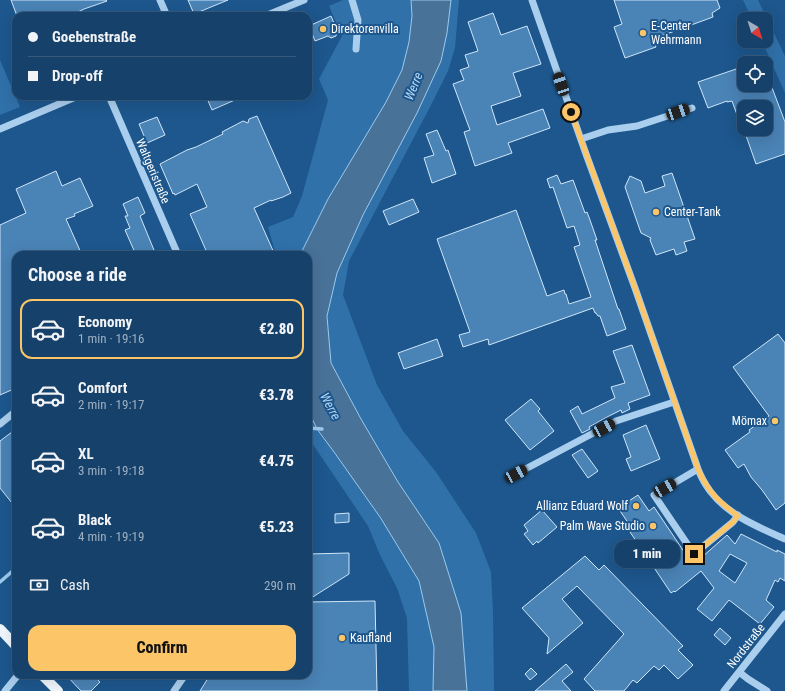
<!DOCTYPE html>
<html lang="en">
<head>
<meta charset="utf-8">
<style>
	:root { --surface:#16416a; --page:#234c72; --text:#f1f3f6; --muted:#9eafc1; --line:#355a7e; --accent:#fcc568 }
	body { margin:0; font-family:"Roboto Condensed",sans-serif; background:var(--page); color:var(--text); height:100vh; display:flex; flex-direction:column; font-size:15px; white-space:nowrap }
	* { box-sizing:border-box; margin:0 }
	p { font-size:13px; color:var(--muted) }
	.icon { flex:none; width:22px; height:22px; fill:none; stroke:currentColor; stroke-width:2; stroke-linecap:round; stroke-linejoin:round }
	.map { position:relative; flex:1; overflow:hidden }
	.drawer { position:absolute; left:12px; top:251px; width:300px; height:428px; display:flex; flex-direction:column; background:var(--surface); border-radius:12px; box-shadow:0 4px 16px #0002,0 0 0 1px var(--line) }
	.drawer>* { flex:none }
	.top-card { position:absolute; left:12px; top:12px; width:300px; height:88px; border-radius:12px; box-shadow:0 4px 16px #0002,0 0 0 1px var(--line); display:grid; align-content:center; height:88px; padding:0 16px; background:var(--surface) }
	.needle { width:26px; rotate:141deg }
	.tools { position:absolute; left:737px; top:12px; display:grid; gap:8px }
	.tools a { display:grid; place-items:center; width:36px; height:36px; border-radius:8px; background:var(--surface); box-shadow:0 4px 16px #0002,0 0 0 1px var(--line); font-size:20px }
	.end { position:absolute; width:18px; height:18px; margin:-9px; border:5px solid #fcc568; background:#111; box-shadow:0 0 0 2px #111 }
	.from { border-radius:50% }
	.bubble { position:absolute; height:28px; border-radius:12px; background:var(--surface); box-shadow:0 4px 16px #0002,0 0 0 1px var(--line); font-size:13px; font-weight:800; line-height:28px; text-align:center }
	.car { position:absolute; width:12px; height:24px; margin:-12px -6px; border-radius:5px; box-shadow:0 0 3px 1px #0007; background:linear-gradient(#222 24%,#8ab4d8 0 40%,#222 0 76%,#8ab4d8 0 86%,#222 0) }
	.top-card b { display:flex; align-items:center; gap:14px; height:38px; font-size:15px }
	.top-card b+b { border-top:1px solid var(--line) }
	.top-card i { width:10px; height:10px; background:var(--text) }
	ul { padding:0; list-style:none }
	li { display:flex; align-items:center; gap:12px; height:60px; margin:0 8px 6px; padding:0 8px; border:2px solid transparent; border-radius:12px }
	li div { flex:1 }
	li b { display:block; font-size:15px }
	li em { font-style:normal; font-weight:800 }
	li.active { border-color:var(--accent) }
	li>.icon { width:36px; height:36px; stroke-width:1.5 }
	h2 { padding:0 16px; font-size:18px; line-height:48px }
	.pay { display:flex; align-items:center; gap:10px; height:44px; padding:0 16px; font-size:15px }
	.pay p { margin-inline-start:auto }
	.cta { display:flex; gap:8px; margin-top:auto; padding:8px 16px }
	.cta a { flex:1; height:46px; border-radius:12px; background:var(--accent); color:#111; font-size:16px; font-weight:800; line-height:46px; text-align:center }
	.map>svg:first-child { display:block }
	.green { fill:#3071aa }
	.water { fill:#497299; stroke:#9dcaee }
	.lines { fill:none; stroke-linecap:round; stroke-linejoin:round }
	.stream { stroke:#9dcaee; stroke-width:3.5 }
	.building { fill:#4a83b6; stroke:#cfe6f9; fill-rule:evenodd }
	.minor { stroke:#aaceed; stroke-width:7 }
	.major { stroke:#f0f7ff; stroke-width:10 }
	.route { stroke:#fcc568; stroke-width:5 }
	.poi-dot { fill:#fcc568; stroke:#1d578d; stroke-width:1.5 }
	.labels { text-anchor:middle; stroke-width:4; stroke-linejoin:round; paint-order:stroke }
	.poi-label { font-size:12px; fill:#fff; stroke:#1d578d; text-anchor:start }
	.street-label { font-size:12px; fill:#fff; stroke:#1d578d }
	.water-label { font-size:13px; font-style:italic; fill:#b6d7f4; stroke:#1d578d }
</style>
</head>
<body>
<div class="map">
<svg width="785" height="691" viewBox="0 0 785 691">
	<rect width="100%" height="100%" fill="#1d578d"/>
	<path class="green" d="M 343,0 L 411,0 L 412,16 L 409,42 L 402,70 L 386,102 L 328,199 L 300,255 L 276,255 L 268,227 L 293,217 L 302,196 L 328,100 L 319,79 L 342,36 L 329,6 Z
		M 451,0 L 459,0 L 455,48 L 448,71 L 431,105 L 349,261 L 343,295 L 377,385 L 403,431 L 436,472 L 476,533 L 491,572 L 493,612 L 494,691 L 467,691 L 461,613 L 439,543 L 398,482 L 361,419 L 331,363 L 327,316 L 337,273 L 363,215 L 417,113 L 447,33 Z
		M 743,0 L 758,0 L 785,56 L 785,93 L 762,41 L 766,41 L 766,19 L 752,19 Z
		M 0,60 L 20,107 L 0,115 Z
		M 308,410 L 317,429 L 334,452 L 380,517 L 419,581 L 434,647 L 433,691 L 409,691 L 407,618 L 397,588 L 380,555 L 368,526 L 308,437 Z"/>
	<path class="water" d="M 411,0 L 451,0 L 447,33 L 441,61 L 417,113 L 363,215 L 337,273 L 327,316 L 331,363 L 361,419 L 398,482 L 439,543 L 461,613 L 467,691 L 433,691 L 434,647 L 419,581 L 380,517 L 334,452 L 317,429 L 308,410 L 308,255 L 300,255 L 328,199 L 386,102 L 402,70 L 409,42 L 412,16 Z"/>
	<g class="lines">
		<path class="stream" d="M 309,428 L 322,429
			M 0,582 L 16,568"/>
	</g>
	<path class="building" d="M 11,0 L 106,0 L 107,1 L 84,9 L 70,16 L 17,16 Z
		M 188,0 L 228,0 L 194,14 Z
		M 614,0 L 717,0 L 720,8 L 712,13 L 713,17 L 653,39 L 656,47 L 625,58 L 614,27 L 622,24 Z
		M 493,13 L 501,35 L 527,26 L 541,64 L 513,73 L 521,96 L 491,106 L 497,125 L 543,109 L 550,128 L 508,143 L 512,153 L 475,166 L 464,132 L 470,130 L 453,84 L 464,80 L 460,70 L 469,67 L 465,55 L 478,51 L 468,22 Z
		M 331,16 L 337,30 L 336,36 L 331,38 L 328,36 L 315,41 L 309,26 Z
		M 742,67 L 744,72 L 744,85 L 771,85 L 785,122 L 785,154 L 756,164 L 744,130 L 743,131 L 732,101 L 727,102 L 727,101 L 708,108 L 698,82 ZM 744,107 L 766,107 L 773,129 L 744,129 Z
		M 206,96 L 244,96 L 212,110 Z
		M 257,116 L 291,193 L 283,197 L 271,201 L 271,200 L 254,208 L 275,255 L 224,255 L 222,251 L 212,255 L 208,255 L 190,214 L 207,207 L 197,184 L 175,195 L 174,193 L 173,194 L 160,164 L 187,150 L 196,147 L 223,134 L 222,132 L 243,121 L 248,123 L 249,119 Z
		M 157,117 L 165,135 L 147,143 L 139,124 Z
		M 437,130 L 446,151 L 448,150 L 456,174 L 432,183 L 424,158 L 434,155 L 426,134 Z
		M 56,171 L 62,186 L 80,178 L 93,206 L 74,214 L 75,216 L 66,219 L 82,255 L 16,255 L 16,388 L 0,395 L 0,225 L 26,213 L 16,189 Z
		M 672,173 L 695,239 L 684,242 L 687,251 L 676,255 L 674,249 L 656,255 L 650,240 L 651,238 L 641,233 L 625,187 L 630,176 L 641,181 L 645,193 L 665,186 L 662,176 Z
		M 557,175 L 561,184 L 573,180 L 585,213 L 587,212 L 590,220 L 597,240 L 595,240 L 618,309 L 619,309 L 626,329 L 607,336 L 600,316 L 598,316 L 596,313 L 595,313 L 593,308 L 489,345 L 488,339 L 463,347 L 459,335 L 470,332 L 437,239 L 516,210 L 547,296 L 564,290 L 565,294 L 566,294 L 569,304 L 591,297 L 574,247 L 580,245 L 574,226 L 567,228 L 553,187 L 550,188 L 547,179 Z
		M 138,197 L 145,213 L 140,216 L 156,255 L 136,255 L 125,230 L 130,228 L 125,216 L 128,216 L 123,204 Z
		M 413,199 L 419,212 L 389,225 L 383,211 Z
		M 778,334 L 785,343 L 785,503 L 776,510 L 762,490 L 751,477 L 744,464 L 738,468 L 725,450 L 750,432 L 749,430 L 769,416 L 733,367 Z
		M 437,339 L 443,356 L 404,369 L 398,353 Z
		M 632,345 L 650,395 L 628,403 L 630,409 L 622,413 L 621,410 L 605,418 L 589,427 L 590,429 L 582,433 L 570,411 L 578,406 L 582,414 L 615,398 L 611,387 L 625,383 L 613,351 Z
		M 531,399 L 540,409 L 538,411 L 554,431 L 530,450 L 505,420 Z
		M 646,425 L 660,459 L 631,471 L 626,459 L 631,457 L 623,435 Z
		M 12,432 L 16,436 L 16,508 L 0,488 L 0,441 Z
		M 582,449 L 598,471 L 588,478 L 572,455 Z
		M 638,495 L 649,511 L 654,507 L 693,565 L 727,535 L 735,544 L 741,534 L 777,552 L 777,550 L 785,554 L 785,581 L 780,578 L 778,582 L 775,580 L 766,600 L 774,607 L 760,624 L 729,600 L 712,621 L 697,609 L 714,588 L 701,571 L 675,592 L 674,591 L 671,593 L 628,529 L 631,527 L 618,508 ZM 730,554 L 747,563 L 735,583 L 719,571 Z
		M 542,510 L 557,527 L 538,543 L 537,541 L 533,545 L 524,534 L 528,531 L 524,525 Z
		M 349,513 L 349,522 L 335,523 L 335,514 Z
		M 349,553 L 349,574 L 308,600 L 308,554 Z
		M 585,556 L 599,570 L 604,565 L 683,646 L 678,650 L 693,665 L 678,679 L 664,665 L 659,670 L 654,666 L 637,683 L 633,680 L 624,691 L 595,691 L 584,679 L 624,634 L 577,586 L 562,599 L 583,623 L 547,654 L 549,638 L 522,608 Z
		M 375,601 L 377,691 L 200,691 L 210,675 L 308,675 L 308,602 Z
		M 720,628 L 731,638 L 725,645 L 714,635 Z
		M 566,664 L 573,672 L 562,681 L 571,691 L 535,691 Z
		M 531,668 L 537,674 L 530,680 L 525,674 Z
		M 66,675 L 93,675 L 100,682 L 91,691 L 81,691 Z"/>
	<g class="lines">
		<path class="minor" d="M 160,0 L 167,16
			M 352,0 L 358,20 L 356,49
			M 532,0 L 586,154 L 635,288 L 698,469 C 701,477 705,484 710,491 C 728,515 758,527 785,539
			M 265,16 L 304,0
			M 109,96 L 178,255
			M 0,129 L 78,96
			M 581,139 L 608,130 L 637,126 L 692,108
			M 0,424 L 16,411
			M 698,469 L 654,495 L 694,554 L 733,522 L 738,515
			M 516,474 L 616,421 L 674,402
			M 739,672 L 748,679 L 767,691
			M 5,691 L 18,675
			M 174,691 L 185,675
			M 724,691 L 785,614"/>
		<path class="major" d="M 0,629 L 16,646
			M 42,675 L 58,691"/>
	</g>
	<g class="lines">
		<path class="route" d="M 571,112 L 635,288 L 698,469 C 708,492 718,501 738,516 L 733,522 L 694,554"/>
	</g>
	<g class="poi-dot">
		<circle cx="323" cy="29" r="4"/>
		<circle cx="643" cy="33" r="4"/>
		<circle cx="656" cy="212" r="4"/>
		<circle cx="775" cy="421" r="4"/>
		<circle cx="636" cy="506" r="4"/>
		<circle cx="653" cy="526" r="4"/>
		<circle cx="342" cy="638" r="4"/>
	</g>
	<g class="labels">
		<g class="poi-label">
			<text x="651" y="30">E-Center<tspan x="651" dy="14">Wehrmann</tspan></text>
			<text x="331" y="33">Direktorenvilla</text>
			<text x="664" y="216">Center-Tank</text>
			<text x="767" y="425" text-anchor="end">Mömax</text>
			<text x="628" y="510" text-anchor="end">Allianz Eduard Wolf</text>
			<text x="645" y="530" text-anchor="end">Palm Wave Studio</text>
			<text x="350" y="642">Kaufland</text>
		</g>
		<g class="street-label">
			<text transform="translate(153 171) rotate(67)" y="4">Waltgeristraße</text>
			<text transform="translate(746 646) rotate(-52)" y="4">Nordstraße</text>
		</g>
		<g class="water-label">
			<text transform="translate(413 86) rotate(-68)" y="5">Werre</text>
			<text transform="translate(331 406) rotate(62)" y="5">Werre</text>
		</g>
	</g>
</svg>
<div class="tools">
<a><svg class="needle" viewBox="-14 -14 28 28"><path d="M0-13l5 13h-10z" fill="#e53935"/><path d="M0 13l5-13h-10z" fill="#9eafc1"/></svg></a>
<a><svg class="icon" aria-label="locate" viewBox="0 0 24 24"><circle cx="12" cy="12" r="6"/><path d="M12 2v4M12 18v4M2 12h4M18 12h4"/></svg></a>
<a><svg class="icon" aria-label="layers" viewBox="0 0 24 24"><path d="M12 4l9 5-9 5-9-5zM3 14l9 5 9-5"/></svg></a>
</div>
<i class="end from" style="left:571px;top:112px"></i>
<i class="end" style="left:694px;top:554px"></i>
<div class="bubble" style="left:614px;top:540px;width:66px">1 min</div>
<i class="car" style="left:561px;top:84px;rotate:341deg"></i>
<i class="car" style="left:678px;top:112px;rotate:71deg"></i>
<i class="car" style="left:604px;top:428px;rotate:62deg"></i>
<i class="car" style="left:516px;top:474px;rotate:62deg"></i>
<i class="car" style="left:665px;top:488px;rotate:60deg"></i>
<div class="top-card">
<b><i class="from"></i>Goebenstraße</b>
<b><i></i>Drop-off</b>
</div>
<section class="drawer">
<h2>Choose a ride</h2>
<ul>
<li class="active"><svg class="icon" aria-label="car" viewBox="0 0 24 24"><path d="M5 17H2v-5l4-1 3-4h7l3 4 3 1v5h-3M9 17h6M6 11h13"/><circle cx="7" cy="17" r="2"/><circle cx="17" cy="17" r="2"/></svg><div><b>Economy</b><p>1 min · 19:16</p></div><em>€2.80</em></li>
<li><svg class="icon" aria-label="car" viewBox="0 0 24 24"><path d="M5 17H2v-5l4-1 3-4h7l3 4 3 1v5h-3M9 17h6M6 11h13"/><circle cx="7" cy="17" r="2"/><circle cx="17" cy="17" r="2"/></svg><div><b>Comfort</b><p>2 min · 19:17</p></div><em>€3.78</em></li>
<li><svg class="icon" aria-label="car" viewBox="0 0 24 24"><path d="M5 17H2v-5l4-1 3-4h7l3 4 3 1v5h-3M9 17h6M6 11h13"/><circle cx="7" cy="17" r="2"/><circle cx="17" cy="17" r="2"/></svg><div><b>XL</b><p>3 min · 19:18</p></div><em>€4.75</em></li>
<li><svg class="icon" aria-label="car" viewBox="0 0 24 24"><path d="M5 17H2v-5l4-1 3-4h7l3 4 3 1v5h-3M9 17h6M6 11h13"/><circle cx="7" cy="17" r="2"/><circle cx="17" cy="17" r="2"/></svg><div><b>Black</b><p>4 min · 19:19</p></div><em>€5.23</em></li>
</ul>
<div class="pay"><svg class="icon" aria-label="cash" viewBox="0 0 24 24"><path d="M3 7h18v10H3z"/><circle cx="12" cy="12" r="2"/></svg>Cash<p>290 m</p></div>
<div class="cta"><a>Confirm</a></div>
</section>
</div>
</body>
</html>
